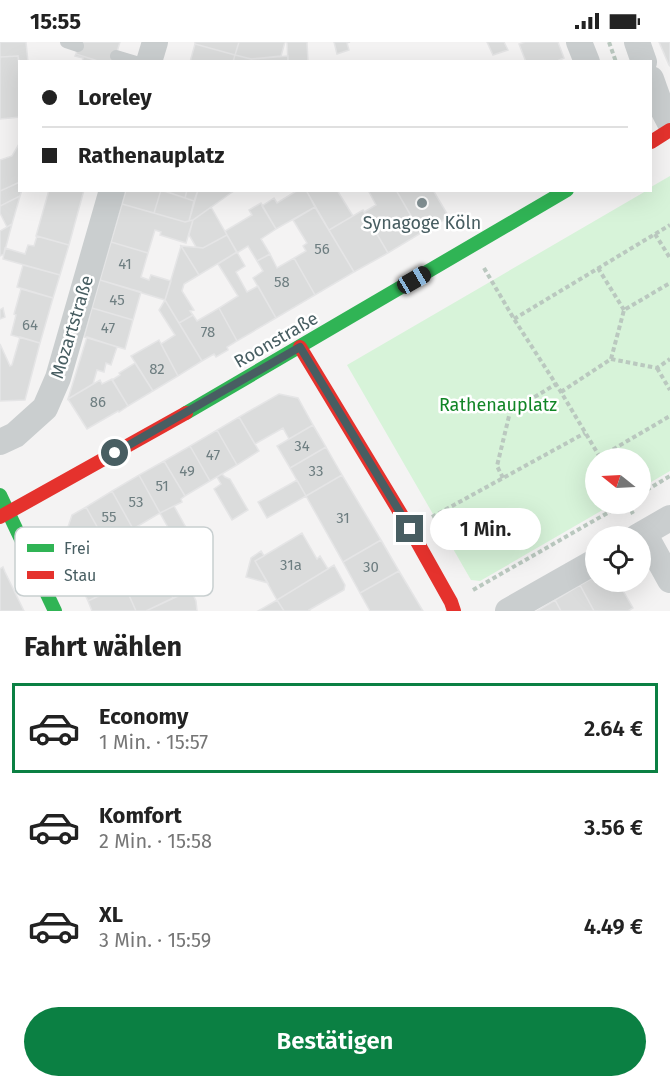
<!DOCTYPE html>
<html lang="de">
<head>
<meta charset="utf-8">
<style>
	:root { --surface:#fff; --page:#f2f2f2; --text:#222; --muted:#767676; --line:#e0e0e0; --accent:#0b8043 }
	body { margin:0; font-family:"Fira Sans",sans-serif; background:var(--page); color:var(--text); height:100vh; display:flex; flex-direction:column; font-size:22px; white-space:nowrap }
	* { box-sizing:border-box; margin:0 }
	p { font-size:20px; color:var(--muted) }
	.icon { flex:none; width:33px; height:33px; fill:none; stroke:currentColor; stroke-width:2; stroke-linecap:round; stroke-linejoin:round }
	.map { position:relative; height:569px; overflow:hidden }
	.drawer { display:flex; flex-direction:column; background:var(--surface); flex:1 }
	.drawer>* { flex:none }
	.top-card { position:absolute; left:18px; top:18px; width:634px; height:132px; border-radius:0px; box-shadow:0 6px 24px #0002; display:grid; align-content:center; height:132px; padding:0 24px; background:var(--surface) }
	.needle { width:39px; rotate:288deg }
	.tools { position:absolute; left:585px; top:406px; display:grid; gap:12px }
	.tools a { display:grid; place-items:center; width:66px; height:66px; border-radius:50%; background:var(--surface); box-shadow:0 6px 24px #0002; font-size:30px }
	.end { position:absolute; width:27px; height:27px; margin:-14px; border:8px solid #485e62; background:#fff; box-shadow:0 0 0 3px #fff }
	.from { border-radius:50% }
	.bubble { position:absolute; height:42px; border-radius:21px; background:var(--surface); box-shadow:0 6px 24px #0002; font-size:20px; font-weight:600; line-height:42px; text-align:center }
	.car { position:absolute; width:18px; height:36px; margin:-18px -9px; border-radius:8px; box-shadow:0 0 4px 2px #0007; background:linear-gradient(#222 24%,#8ab4d8 0 40%,#222 0 76%,#8ab4d8 0 86%,#222 0) }
	.top-card b { display:flex; align-items:center; gap:21px; height:57px; font-size:22px }
	.top-card b+b { border-top:2px solid var(--line) }
	.top-card i { width:15px; height:15px; background:var(--text) }
	ul { padding:0; list-style:none }
	li { display:flex; align-items:center; gap:18px; height:90px; margin:0 12px 9px; padding:0 12px; border:3px solid transparent; border-radius:0px }
	li div { flex:1 }
	li b { display:block; font-size:22px }
	li em { font-style:normal; font-weight:600 }
	li.on { border-color:var(--accent) }
	li>.icon { width:54px; height:54px; stroke-width:1.5 }
	h2 { padding:0 24px; font-size:27px; line-height:72px }
	.cta { display:flex; gap:12px; margin-top:auto; padding:12px 24px }
	.cta a { flex:1; height:69px; border-radius:36px; background:var(--accent); color:#fff; font-size:24px; font-weight:600; line-height:69px; text-align:center }
	.status { display:flex; justify-content:space-between; align-items:center; height:42px; padding:0 30px; background:var(--surface); direction:ltr }
	.status svg { height:16px; fill:currentColor }
	.map>svg:first-child { display:block }
	.green { fill:#d7f3d9 }
	.building { fill:#dbdcdc; stroke:#e5e5e6; stroke-width:1.5 }
	.lines { fill:none; stroke-linecap:round; stroke-linejoin:round }
	.path { stroke:#bac8bf; stroke-width:4; stroke-dasharray:4.5 3; stroke-linecap:butt }
	.lane { stroke:#cacecf; stroke-width:12 }
	.street { stroke:#cacecf; stroke-width:26 }
	.fast { stroke:#30b455; stroke-width:14 }
	.jam { stroke:#e5322d; stroke-width:14 }
	.route { stroke:#485e62; stroke-width:8 }
	.poi-dot { fill:#849295; stroke:#fff; stroke-width:2 }
	.labels { text-anchor:middle; stroke-width:5; stroke-linejoin:round; paint-order:stroke }
	.number-label { font-size:15px; fill:#6e7e81 }
	.poi-label { font-size:18px; fill:#485e62; stroke:#fff }
	.street-label { font-size:18px; fill:#485e62; stroke:#fff }
	.park-label { font-size:18px; fill:#118526; stroke:#fff }
	.key { fill:#fff; stroke:#c8cfd0; stroke-width:1.5 }
	.key-label { font-size:16px; fill:#485e62 }
</style>
</head>
<body>
<div class="status"><b>15:55</b><svg viewBox="0 0 49 12"><path d="M0 12V9h3v3zM5 12V6h3v6zM10 12V3h3v9zM15 12V0h3v12zM26 1h20v11H26zM47 4h2v5h-2z"/></svg></div>
<div class="map">
<svg width="670" height="569" viewBox="0 0 670 569">
	<rect width="100%" height="100%" fill="#f4f3f3"/>
	<path class="green" d="M 670,134 L 670,429 L 641,446 L 640,417 L 596,417 L 596,462 L 613,462 L 480,539 L 471,538 L 347,323 L 646,149 L 651,148 L 651,145 Z"/>
	<path class="building" d="M 0,0 L 26,0 L 28,20 L 20,20 L 19,25 L 18,14 L 0,15 Z
		M 79,0 L 120,0 L 114,20 L 101,20 L 76,12 Z
		M 195,0 L 239,0 L 235,13 L 195,2 Z
		M 239,0 L 285,0 L 281,14 L 251,17 L 235,13 Z
		M 287,0 L 307,0 L 308,20 L 288,20 Z
		M 334,0 L 350,0 L 347,1 L 349,8 L 337,12 Z
		M 487,0 L 504,0 L 508,8 L 493,13 Z
		M 525,0 L 558,0 L 564,16 L 555,20 L 526,20 L 519,2 Z
		M 659,0 L 670,0 L 670,24 L 669,23 Z
		M 195,2 L 235,13 L 233,20 L 190,20 Z
		M 76,12 L 101,20 L 82,20 L 83,16 L 75,14 Z
		M 235,13 L 251,17 L 288,14 L 288,20 L 233,20 Z
		M 18,14 L 20,25 L 20,75 L 0,77 L 0,15 Z
		M 19,102 L 20,140 L 0,149 L 0,118 L 12,114 Z
		M 20,140 L 20,148 L 22,148 L 20,154 L 0,164 L 0,149 Z
		M 49,148 L 84,148 L 69,203 L 36,194 Z
		M 126,148 L 161,148 L 154,171 L 122,162 Z
		M 161,148 L 194,159 L 189,179 L 185,180 L 154,171 Z
		M 162,148 L 187,148 L 185,156 Z
		M 187,148 L 198,148 L 194,159 L 185,156 Z
		M 198,148 L 235,148 L 193,178 L 189,179 Z
		M 298,148 L 306,148 L 315,165 L 276,187 L 262,164 L 274,156 L 277,161 Z
		M 306,148 L 337,148 L 353,174 L 329,188 Z
		M 368,148 L 396,148 L 421,191 L 388,211 L 364,170 L 376,163 Z
		M 396,148 L 433,148 L 449,175 L 421,191 Z
		M 20,154 L 12,182 L 7,185 L 0,171 L 0,164 Z
		M 261,161 L 276,187 L 261,197 L 270,212 L 257,219 L 248,204 L 237,211 L 225,189 L 252,173 L 249,168 Z
		M 122,162 L 185,180 L 193,178 L 186,201 L 160,193 L 161,190 L 155,188 L 148,211 L 111,200 Z
		M 211,165 L 227,193 L 203,206 L 196,205 L 189,193 L 193,178 Z
		M 315,165 L 354,230 L 315,253 L 294,216 L 306,209 L 303,204 L 307,201 L 293,178 Z
		M 363,168 L 388,211 L 354,230 L 329,188 Z
		M 12,182 L 4,212 L 0,214 L 0,189 Z
		M 227,193 L 237,210 L 199,233 L 181,204 L 203,206 Z
		M 37,194 L 69,203 L 60,233 L 3,217 L 5,206 L 25,212 L 28,203 L 34,204 Z
		M 111,200 L 148,211 L 141,235 L 149,238 L 151,233 L 171,239 L 165,258 L 100,238 Z
		M 181,204 L 199,233 L 184,242 L 182,249 L 194,268 L 190,269 L 193,273 L 179,281 L 165,258 Z
		M 237,210 L 245,224 L 236,230 L 247,250 L 258,244 L 276,276 L 237,299 L 219,266 L 238,254 L 218,222 Z
		M 270,212 L 277,226 L 294,216 L 315,253 L 276,276 L 253,236 L 263,229 L 257,219 Z
		M 23,223 L 60,233 L 53,256 L 17,245 Z
		M 100,238 L 141,250 L 133,278 L 92,266 Z
		M 21,247 L 53,256 L 40,301 L 11,293 L 16,273 L 14,272 Z
		M 165,258 L 202,319 L 178,334 L 161,302 L 175,293 L 159,268 Z
		M 3,266 L 5,275 L 0,277 L 0,268 Z
		M 92,266 L 133,278 L 125,307 L 84,295 Z
		M 219,266 L 237,299 L 227,305 L 228,308 L 216,315 L 214,312 L 202,319 L 179,281 L 193,273 L 197,279 Z
		M 20,295 L 40,301 L 25,358 L 0,359 L 0,302 L 10,324 L 12,323 Z
		M 87,295 L 117,305 L 111,323 L 106,321 L 104,330 L 97,328 L 93,342 L 68,357 Z
		M 159,298 L 178,334 L 153,349 L 131,314 Z
		M 135,321 L 153,349 L 128,364 L 112,338 L 120,333 L 119,331 Z
		M 112,337 L 128,364 L 119,370 L 118,369 L 87,387 L 68,357 L 100,338 L 102,342 Z
		M 279,352 L 298,356 L 313,383 L 289,397 L 283,386 L 255,402 L 239,375 Z
		M 239,375 L 259,409 L 237,423 L 217,388 Z
		M 313,383 L 326,405 L 290,426 L 277,404 Z
		M 217,388 L 237,423 L 210,439 L 190,404 Z
		M 190,404 L 210,439 L 185,454 L 164,419 Z
		M 326,405 L 342,433 L 306,454 L 290,426 Z
		M 164,419 L 185,454 L 181,457 L 182,460 L 160,471 L 139,433 Z
		M 222,432 L 225,435 L 230,437 L 248,468 L 232,478 L 214,447 L 221,442 L 217,435 Z
		M 139,433 L 160,471 L 133,487 L 112,449 Z
		M 342,433 L 381,498 L 343,520 L 306,454 Z
		M 297,438 L 306,454 L 267,476 L 258,460 Z
		M 112,449 L 132,485 L 105,499 L 86,465 Z
		M 174,464 L 193,498 L 180,507 L 160,471 Z
		M 86,465 L 104,497 L 101,499 L 100,506 L 104,515 L 74,529 L 62,503 L 72,473 Z
		M 302,491 L 317,517 L 320,514 L 328,527 L 277,558 L 255,519 Z
		M 381,498 L 399,529 L 360,551 L 343,520 Z
		M 261,509 L 264,514 L 255,519 L 268,541 L 246,535 L 251,516 Z
		M 110,512 L 118,531 L 137,521 L 143,533 L 88,559 L 74,529 Z
		M 334,523 L 345,543 L 344,548 L 309,568 L 310,569 L 284,569 L 277,558 Z
		M 3,525 L 5,530 L 24,569 L 0,569 L 0,527 Z
		M 180,526 L 191,548 L 173,556 L 163,534 Z
		M 399,529 L 423,569 L 370,569 L 360,551 Z
		M 596,534 L 596,540 L 618,540 L 633,566 L 628,569 L 594,569 L 580,543 Z
		M 164,537 L 173,556 L 146,569 L 136,569 L 129,553 Z
		M 124,542 L 136,569 L 92,569 L 88,559 Z
		M 580,543 L 594,569 L 561,569 L 555,558 Z
		M 191,548 L 196,559 L 197,569 L 146,569 Z
		M 277,558 L 284,569 L 258,569 Z
		M 555,558 L 561,569 L 537,569 Z"/>
	<g class="lines">
		<path class="path" d="M 609,0 L 616,20
			M 655,192 L 670,216
			M 484,226 L 514,277 L 561,350 L 601,417
			M 598,226 L 624,268
			M 514,277 L 670,183
			M 611,317 L 657,326 L 670,317
			M 657,326 L 670,348
			M 561,350 L 611,317 L 624,268 L 670,241
			M 600,415 L 670,374
			M 503,436 L 497,424 L 510,370 L 556,342
			M 640,452 L 670,434
			M 628,462 L 633,472
			M 432,475 L 585,391
			M 473,548 L 623,462"/>
		<path class="lane" d="M 66,0 L 78,4
			M 116,14 L 136,20"/>
		<path class="street" d="M 579,0 L 587,20
			M 637,0 L 644,20
			M 149,20 L 155,0
			M 651,37 L 660,62 L 670,81
			M 0,400 L 15,393 L 45,366 L 58,336 L 112,148
			M 644,491 L 670,538
			M 637,495 L 670,476
			M 508,569 L 596,519"/>
		<path class="fast" d="M 186,371 L 567,148
			M 0,453 L 55,569"/>
		<path class="jam" d="M 651,100 L 670,88
			M 300,305 L 410,487 L 451,560 L 454,569
			M 0,475 L 186,371"/>
	</g>
	<g class="lines">
		<path class="route" d="M 115,411 L 300,305 L 410,487"/>
	</g>
	<circle class="poi-dot" cx="422" cy="161" r="6"/>
	<g class="labels">
		<g class="number-label">
			<text x="322" y="212">56</text>
			<text x="125" y="227">41</text>
			<text x="282" y="245">58</text>
			<text x="117" y="263">45</text>
			<text x="30" y="288">64</text>
			<text x="108" y="291">47</text>
			<text x="208" y="295">78</text>
			<text x="157" y="332">82</text>
			<text x="98" y="365">86</text>
			<text x="302" y="409">34</text>
			<text x="213" y="418">47</text>
			<text x="187" y="434">49</text>
			<text x="316" y="434">33</text>
			<text x="162" y="449">51</text>
			<text x="136" y="465">53</text>
			<text x="109" y="480">55</text>
			<text x="343" y="481">31</text>
			<text x="291" y="528">31a</text>
			<text x="371" y="530">30</text>
		</g>
		<g class="poi-label">
			<text x="422" y="187">Synagoge Köln</text>
		</g>
		<g class="street-label">
			<text transform="translate(72 285) rotate(-73)" y="6">Mozartstraße</text>
			<text transform="translate(276 298) rotate(-30)" y="6">Roonstraße</text>
		</g>
		<g class="park-label">
			<text x="498" y="369">Rathenauplatz</text>
		</g>
	</g>
	<rect x="15" y="485" width="198" height="69" rx="9" class="key"/>
	<rect x="27" y="502" width="27" height="8" fill="#30b455"/>
	<rect x="27" y="529" width="27" height="8" fill="#e5322d"/>
	<g class="key-label">
		<text x="64" y="512">Frei</text>
		<text x="64" y="539">Stau</text>
	</g>
</svg>
<div class="tools">
<a><svg class="needle" viewBox="-14 -14 28 28"><path d="M0-13l5 13h-10z" fill="#e53935"/><path d="M0 13l5-13h-10z" fill="#767676"/></svg></a>
<a><svg class="icon" aria-label="locate" viewBox="0 0 24 24"><circle cx="12" cy="12" r="6"/><path d="M12 2v4M12 18v4M2 12h4M18 12h4"/></svg></a>
</div>
<i class="end from" style="left:115px;top:411px"></i>
<i class="end" style="left:410px;top:487px"></i>
<div class="bubble" style="left:430px;top:466px;width:111px">1 Min.</div>
<i class="car" style="left:414px;top:238px;rotate:60deg"></i>
<div class="top-card">
<b><i class="from"></i>Loreley</b>
<b><i></i>Rathenauplatz</b>
</div>
</div>
<section class="drawer">
<h2>Fahrt wählen</h2>
<ul>
<li class="on"><svg class="icon" aria-label="car" viewBox="0 0 24 24"><path d="M5 17H2v-5l4-1 3-4h7l3 4 3 1v5h-3M9 17h6M6 11h13"/><circle cx="7" cy="17" r="2"/><circle cx="17" cy="17" r="2"/></svg><div><b>Economy</b><p>1 Min. · 15:57</p></div><em>2.64 €</em></li>
<li><svg class="icon" aria-label="car" viewBox="0 0 24 24"><path d="M5 17H2v-5l4-1 3-4h7l3 4 3 1v5h-3M9 17h6M6 11h13"/><circle cx="7" cy="17" r="2"/><circle cx="17" cy="17" r="2"/></svg><div><b>Komfort</b><p>2 Min. · 15:58</p></div><em>3.56 €</em></li>
<li><svg class="icon" aria-label="car" viewBox="0 0 24 24"><path d="M5 17H2v-5l4-1 3-4h7l3 4 3 1v5h-3M9 17h6M6 11h13"/><circle cx="7" cy="17" r="2"/><circle cx="17" cy="17" r="2"/></svg><div><b>XL</b><p>3 Min. · 15:59</p></div><em>4.49 €</em></li>
</ul>
<div class="cta"><a>Bestätigen</a></div>
</section>
</body>
</html>
